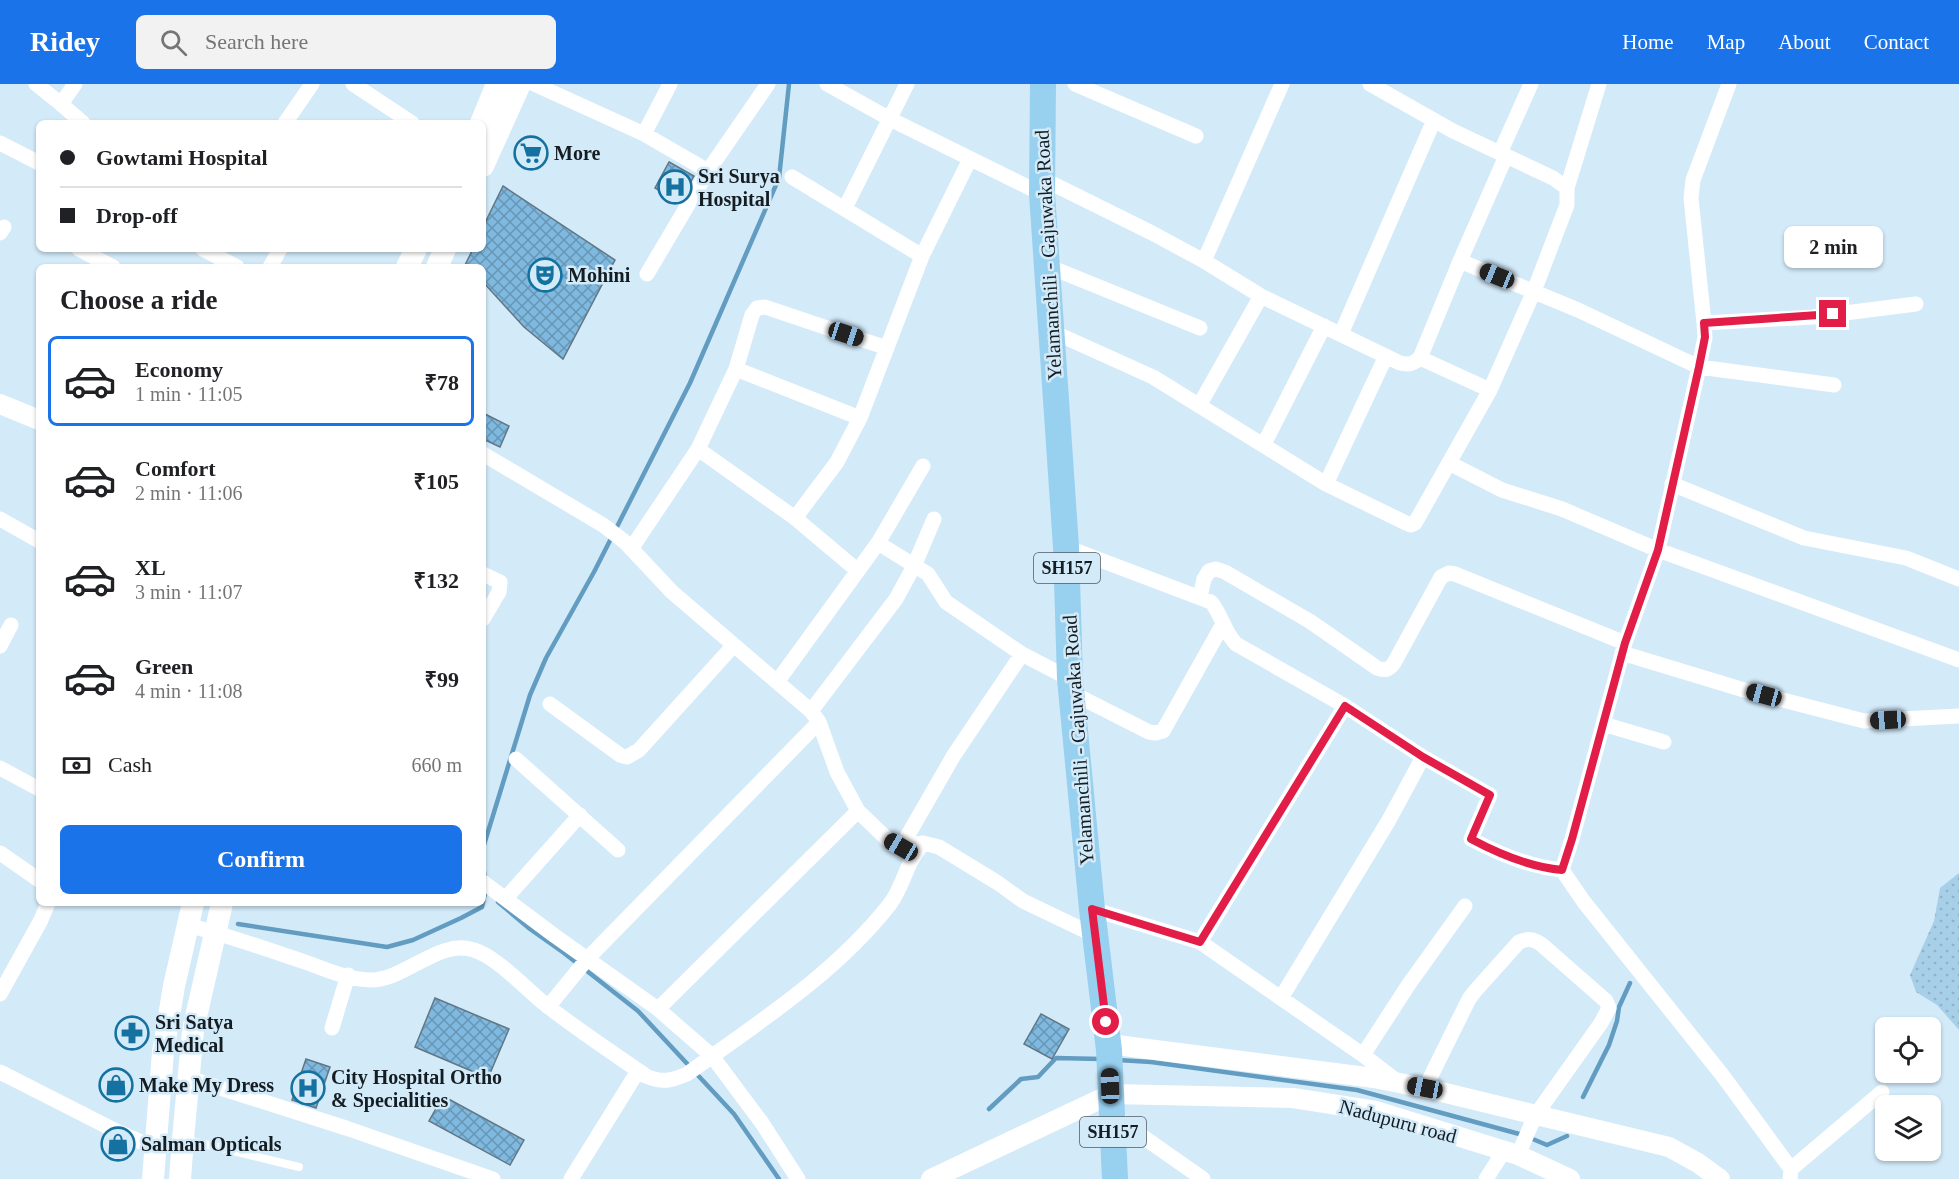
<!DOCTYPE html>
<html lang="en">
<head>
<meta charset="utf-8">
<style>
	:root { --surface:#fff; --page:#f2f2f2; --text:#202124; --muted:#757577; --line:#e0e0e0; --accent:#1a73e8 }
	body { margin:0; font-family:"Times New Roman",serif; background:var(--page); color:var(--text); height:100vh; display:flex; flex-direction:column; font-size:22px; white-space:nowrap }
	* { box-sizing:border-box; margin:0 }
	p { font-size:20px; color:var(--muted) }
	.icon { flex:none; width:33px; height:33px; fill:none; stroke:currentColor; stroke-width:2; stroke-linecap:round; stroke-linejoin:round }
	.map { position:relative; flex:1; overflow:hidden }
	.panel { position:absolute; left:36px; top:180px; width:450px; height:642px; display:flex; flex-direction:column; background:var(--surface); border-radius:9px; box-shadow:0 2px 4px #0004 }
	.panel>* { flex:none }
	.top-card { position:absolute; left:36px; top:36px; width:450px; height:132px; border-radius:9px; box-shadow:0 2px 4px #0004; display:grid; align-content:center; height:132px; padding:0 24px; background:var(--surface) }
	.tools { position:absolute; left:1875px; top:933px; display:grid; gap:12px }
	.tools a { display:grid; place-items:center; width:66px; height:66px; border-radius:9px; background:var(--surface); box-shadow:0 2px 4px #0004; font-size:30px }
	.end { position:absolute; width:27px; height:27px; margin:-14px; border:8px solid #e11d48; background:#fff; box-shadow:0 0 0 3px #fff }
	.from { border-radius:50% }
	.bubble { position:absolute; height:42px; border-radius:9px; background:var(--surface); box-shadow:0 2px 4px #0004; font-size:20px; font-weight:700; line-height:42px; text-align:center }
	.car { position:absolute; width:18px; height:36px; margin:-18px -9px; border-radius:8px; box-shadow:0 0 4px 2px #0007; background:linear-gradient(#222 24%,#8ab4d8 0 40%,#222 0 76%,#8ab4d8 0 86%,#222 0) }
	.top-card b { display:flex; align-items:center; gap:21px; height:57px; font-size:22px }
	.top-card b+b { border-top:2px solid var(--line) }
	.top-card i { width:15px; height:15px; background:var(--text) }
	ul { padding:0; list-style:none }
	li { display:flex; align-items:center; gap:18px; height:90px; margin:0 12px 9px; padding:0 12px; border:3px solid transparent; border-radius:9px }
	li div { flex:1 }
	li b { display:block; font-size:22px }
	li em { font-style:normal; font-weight:700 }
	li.on { border-color:var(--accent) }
	li>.icon { width:54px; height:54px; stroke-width:1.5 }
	h2 { padding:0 24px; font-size:27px; line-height:72px }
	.pay { display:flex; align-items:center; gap:15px; height:66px; padding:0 24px; font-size:22px }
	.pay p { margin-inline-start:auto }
	.cta { display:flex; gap:12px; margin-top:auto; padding:12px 24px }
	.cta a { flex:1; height:69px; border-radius:9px; background:var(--accent); color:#fff; font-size:24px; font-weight:700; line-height:69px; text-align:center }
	header { display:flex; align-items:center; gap:36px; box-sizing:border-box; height:84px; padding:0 30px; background:var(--accent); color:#fff }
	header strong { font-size:28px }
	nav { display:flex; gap:33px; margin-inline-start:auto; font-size:21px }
	.search { width:420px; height:54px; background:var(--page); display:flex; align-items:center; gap:15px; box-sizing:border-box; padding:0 21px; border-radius:9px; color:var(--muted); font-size:22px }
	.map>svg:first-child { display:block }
	.grass { fill:url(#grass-dots) }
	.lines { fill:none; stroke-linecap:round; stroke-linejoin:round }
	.stream { stroke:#629cc0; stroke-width:4.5 }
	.building { fill:url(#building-cross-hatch); stroke:#627684; stroke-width:1.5 }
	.service { stroke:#fff; stroke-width:8 }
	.minor { stroke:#fff; stroke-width:15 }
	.tertiary { stroke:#fff; stroke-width:20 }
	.secondary { stroke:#fff; stroke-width:22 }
	.primary { stroke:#98d0f0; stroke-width:26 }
	.route { stroke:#e11d48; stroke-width:8 }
	.labels { text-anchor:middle; stroke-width:5; stroke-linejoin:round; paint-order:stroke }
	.shield { fill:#d3eaf9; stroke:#4e5a62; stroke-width:1.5 }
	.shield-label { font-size:18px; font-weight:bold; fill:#151d22 }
	.poi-label { font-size:20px; font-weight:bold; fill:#151d22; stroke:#d3eaf9; text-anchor:start }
	.street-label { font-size:20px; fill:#151d22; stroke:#d3eaf9 }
</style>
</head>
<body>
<header>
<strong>Ridey</strong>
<div class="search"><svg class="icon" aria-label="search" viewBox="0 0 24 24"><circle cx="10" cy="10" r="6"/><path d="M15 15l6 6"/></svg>Search here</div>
<nav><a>Home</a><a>Map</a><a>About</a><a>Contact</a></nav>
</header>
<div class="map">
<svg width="1959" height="1095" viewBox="0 0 1959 1095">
	<defs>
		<pattern id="grass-dots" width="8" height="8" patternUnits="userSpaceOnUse" patternTransform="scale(1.5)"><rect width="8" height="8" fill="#a8cfe8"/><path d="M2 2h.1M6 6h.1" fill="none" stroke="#90b1c7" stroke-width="1.8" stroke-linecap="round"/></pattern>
		<pattern id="building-cross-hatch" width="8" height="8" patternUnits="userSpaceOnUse" patternTransform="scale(1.5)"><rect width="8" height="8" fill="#7fb9df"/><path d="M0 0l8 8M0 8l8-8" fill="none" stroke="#6796b4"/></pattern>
	</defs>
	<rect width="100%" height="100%" fill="#d3eaf9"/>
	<path class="grass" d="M 1959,789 L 1959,946 L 1937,921 L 1916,908 L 1910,891 L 1934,837 L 1940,804 Z"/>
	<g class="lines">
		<path class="stream" d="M 483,764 L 530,611 L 546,574 L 594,488 L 690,299 L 779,94 L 789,0
			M 483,779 L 485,797
			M 498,818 L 530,845 L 564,869 L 638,927 L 734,1030 L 779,1095
			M 238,840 L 387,863 L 413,856 L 461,834 L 482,823 L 486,805
			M 1118,976 L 1151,978 L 1357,1006 L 1523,1051 L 1547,1061 L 1567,1052
			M 1583,1013 L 1609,961 L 1617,937 L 1619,923 L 1630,899
			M 989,1025 L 1021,995 L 1038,993 L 1056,974 L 1101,975"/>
	</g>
	<path class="building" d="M 669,78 L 694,92 L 679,118 L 655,104 Z
		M 503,102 L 615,176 L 563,275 L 524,243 L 483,198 L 483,183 L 464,183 L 473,165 L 483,165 L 483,143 Z
		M 483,329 L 509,342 L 500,363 L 483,355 Z
		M 435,914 L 509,945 L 488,994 L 415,963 Z
		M 1041,930 L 1069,945 L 1052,975 L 1024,960 Z
		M 306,975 L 330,983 L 316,1024 L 292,1016 Z
		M 443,1012 L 524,1056 L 510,1081 L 429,1037 Z"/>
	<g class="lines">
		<path class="service" d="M 184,1055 L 299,1083"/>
		<path class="minor" d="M 36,0 L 61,20
			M 75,0 L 61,20 L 83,39
			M 353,0 L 412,39
			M 534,0 L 644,50 L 670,0
			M 827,0 L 890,35 L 1042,110
			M 1075,0 L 1196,52
			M 1729,0 L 1693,96 L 1691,114 L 1704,239 L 1705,253 L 1699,283 L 1658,466 L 1625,559 L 1572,755 L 1562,786 L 1584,818 L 1723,992 L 1791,1085 L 1790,1095
			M 285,39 L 312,0
			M 644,50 L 708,87
			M 0,59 L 39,79
			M 1500,69 L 1531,0
			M 1506,72 L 1460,177 L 1578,226 L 1699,283 L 1834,301
			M 792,93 L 922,172
			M 1041,94 L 1152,149 L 1204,177 L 1261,212 L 1400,279 C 1409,281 1413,280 1420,274 L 1460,177
			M 1567,104 L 1599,0
			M 845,124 L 907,0
			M 0,149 L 4,143
			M 79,165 L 113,183
			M 203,165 L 237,183
			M 1204,177 L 1282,0
			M 1045,181 L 1200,244
			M 270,183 L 280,165
			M 647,190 L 708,87 L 768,0
			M 1704,239 L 1813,233 L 1916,220
			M 1051,247 L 1153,293 L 1326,400 L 1406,439 L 1411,441 L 1415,439 L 1490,306 L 1534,207 L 1567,121 L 1567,104 L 1553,94 L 1453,47 L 1370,0
			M 1341,250 L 1434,36
			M 1420,274 L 1490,306
			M 736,285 L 860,334
			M 1200,320 L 1261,212
			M 1264,360 L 1324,242
			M 698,365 L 795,434 L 858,487
			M 483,370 L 603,441 L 625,458 L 672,508 L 811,627 L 819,638 L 837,688 L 858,727 L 887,755 L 901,763 L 923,759 L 939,763 L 998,799 L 1023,817 L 1096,852
			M 1449,379 L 1502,406 L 1562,425 L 1658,466 L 1959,576
			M 1326,400 L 1386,272
			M 1672,400 L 1804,454 L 1906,474 L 1959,495
			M 795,434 L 837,378 L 860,334 L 922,172 L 970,75
			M 0,435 L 39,457
			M 878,459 L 928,490 L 946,518 L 1022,570 L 1070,595
			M 1066,463 L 1211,518 C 1222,531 1224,548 1236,560 L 1345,622 L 1423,673 L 1490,711 L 1471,755 C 1499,770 1530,783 1562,786
			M 631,465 L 698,365 L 736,285 L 752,231 L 757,224 L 765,223 L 887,264
			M 483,490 L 500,498 L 499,508 L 483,535
			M 1200,513 L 1204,495 L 1209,487 L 1216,485 L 1225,488 L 1311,538 L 1377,584 C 1385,587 1389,586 1394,579 L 1441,493 L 1449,489 L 1455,490 L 1625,559
			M 0,562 L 11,541
			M 1622,569 L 1744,606 L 1864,637 L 1959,632
			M 777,598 L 878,459 L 923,382
			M 1072,609 L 1149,648 L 1156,649 L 1163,647 L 1223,540
			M 550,620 L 620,671 L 627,673 L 639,666 L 734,561
			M 811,627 L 896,515 L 914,482 L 934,435
			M 1603,640 L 1664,658
			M 516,675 L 618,766
			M 0,684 L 39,705
			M 901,763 L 954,671 L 1022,570
			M 0,769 L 39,796
			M 483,798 L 555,852 L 658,925 L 712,972 L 762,1039 L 798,1095
			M 506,814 L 580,731
			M 1092,825 L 1200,858 L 1363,971
			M 187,841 C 227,851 266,865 305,878 C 325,885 349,896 371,896 C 405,896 440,854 474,866 C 497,873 526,905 546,921 C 578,946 613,969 646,992 C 662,999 671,997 687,990 C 759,938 835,890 890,820 C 899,808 904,792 910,779 C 914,772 918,766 923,759
			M 1200,858 L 1345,622
			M 0,910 L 41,836 L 48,819
			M 1281,914 L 1389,736 L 1423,673
			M 548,923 L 588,874 L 819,638
			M 658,925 L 858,727
			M 332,944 L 348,891
			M 0,988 L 118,1048 L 155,1064
			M 189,994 L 346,1044 L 493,1095
			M 1398,998 L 1363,971 L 1409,900 L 1465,822
			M 1425,1004 L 1469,915 L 1475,907 L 1519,858 C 1528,854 1533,855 1541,860 L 1606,917 L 1609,924 L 1601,939 L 1535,1032 L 1518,1071
			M 1112,1031 L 1203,1095
			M 1791,1085 L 1882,1008
			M 571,1095 L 638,987
			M 1486,1095 L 1504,1067"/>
		<path class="tertiary" d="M 0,320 L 39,336
			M 1109,960 L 1374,994 L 1425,1004 L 1669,1063 L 1698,1079 L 1720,1095
			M 931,1095 L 1111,1010 L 1293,1014 L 1376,1027 L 1518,1071 L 1570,1095"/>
		<path class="secondary" d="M 481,39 L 497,0
			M 483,82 L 520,0
			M 407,183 L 416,165
			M 437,183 L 445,165
			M 153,1095 L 163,968 L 174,902 L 193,819
			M 180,1095 L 183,1055 L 193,946 L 222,819"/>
		<path class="primary" d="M 1043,0 L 1042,110 L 1066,463 L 1070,595 L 1092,825 L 1109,966 L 1115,1095"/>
	</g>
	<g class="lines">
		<path class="route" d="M 1106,938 L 1092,825 L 1200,858 L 1345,622 L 1423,673 L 1490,711 L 1471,755 C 1499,770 1530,783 1562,786 L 1572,755 L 1625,559 L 1658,466 L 1699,283 L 1705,253 L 1704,239 L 1833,230"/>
	</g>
	<defs>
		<symbol id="supermarket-ring" viewBox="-11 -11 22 22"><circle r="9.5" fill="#d3eaf9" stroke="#1572a0" stroke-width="1.5"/><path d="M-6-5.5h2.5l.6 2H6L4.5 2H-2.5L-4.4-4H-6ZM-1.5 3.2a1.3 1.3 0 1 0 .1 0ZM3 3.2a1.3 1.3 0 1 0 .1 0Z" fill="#1572a0"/></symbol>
		<symbol id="hospital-ring" viewBox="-11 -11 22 22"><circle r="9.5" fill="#d3eaf9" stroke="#1572a0" stroke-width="1.5"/><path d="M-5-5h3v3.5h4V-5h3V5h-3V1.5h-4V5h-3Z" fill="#1572a0"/></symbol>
		<symbol id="theatre-ring" viewBox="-11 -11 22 22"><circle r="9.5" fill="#d3eaf9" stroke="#1572a0" stroke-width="1.5"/><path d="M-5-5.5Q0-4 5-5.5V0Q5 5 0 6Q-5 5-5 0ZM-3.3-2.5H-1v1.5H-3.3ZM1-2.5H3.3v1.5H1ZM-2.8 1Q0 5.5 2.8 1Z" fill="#1572a0"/></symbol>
		<symbol id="pharmacy-ring" viewBox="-11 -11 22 22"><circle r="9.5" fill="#d3eaf9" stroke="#1572a0" stroke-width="1.5"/><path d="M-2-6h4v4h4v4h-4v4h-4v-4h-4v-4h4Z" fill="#1572a0"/></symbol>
		<symbol id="shop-ring" viewBox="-11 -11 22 22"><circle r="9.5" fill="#d3eaf9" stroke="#1572a0" stroke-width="1.5"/><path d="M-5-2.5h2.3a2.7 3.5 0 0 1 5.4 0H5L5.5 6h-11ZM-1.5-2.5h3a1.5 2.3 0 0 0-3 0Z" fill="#1572a0"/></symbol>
	</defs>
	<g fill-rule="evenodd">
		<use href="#supermarket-ring" x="512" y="50" width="38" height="38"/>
		<use href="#hospital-ring" x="656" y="84" width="38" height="38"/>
		<use href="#theatre-ring" x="526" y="172" width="38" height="38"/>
		<use href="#pharmacy-ring" x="113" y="930" width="38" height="38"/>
		<use href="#shop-ring" x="97" y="982" width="38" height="38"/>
		<use href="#hospital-ring" x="289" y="985" width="38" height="38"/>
		<use href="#shop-ring" x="99" y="1041" width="38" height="38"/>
	</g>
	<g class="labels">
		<g class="shield">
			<rect x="1034" y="469" width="66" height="30" rx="4.5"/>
			<rect x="1080" y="1033" width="66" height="30" rx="4.5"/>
		</g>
		<g class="shield-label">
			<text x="1067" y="490">SH157</text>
			<text x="1113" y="1054">SH157</text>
		</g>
		<g class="poi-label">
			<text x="554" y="76">More</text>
			<text x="698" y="99">Sri Surya<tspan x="698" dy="23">Hospital</tspan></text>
			<text x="568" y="198">Mohini</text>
			<text x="155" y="945">Sri Satya<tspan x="155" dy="23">Medical</tspan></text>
			<text x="331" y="1000">City Hospital Ortho<tspan x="331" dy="23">&amp; Specialities</tspan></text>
			<text x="139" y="1008">Make My Dress</text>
			<text x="141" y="1067">Salman Opticals</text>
		</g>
		<g class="street-label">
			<text transform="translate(1048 171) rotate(-93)" y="7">Yelamanchili - Gajuwaka Road</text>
			<text transform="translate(1078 656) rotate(-94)" y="7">Yelamanchili - Gajuwaka Road</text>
			<text transform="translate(1398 1037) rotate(15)" y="7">Nadupuru road</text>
		</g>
	</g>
</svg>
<div class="tools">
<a><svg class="icon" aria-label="locate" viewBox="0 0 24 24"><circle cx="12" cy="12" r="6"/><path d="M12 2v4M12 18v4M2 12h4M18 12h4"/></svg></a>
<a><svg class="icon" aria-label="layers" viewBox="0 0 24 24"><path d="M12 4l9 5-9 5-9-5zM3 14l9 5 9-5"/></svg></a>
</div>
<i class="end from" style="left:1106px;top:938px"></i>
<i class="end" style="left:1833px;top:230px"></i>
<div class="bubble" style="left:1784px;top:142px;width:99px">2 min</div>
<i class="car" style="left:1497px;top:192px;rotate:292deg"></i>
<i class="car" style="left:846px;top:250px;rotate:108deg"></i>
<i class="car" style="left:1764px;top:611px;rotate:285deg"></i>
<i class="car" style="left:1888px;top:636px;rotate:267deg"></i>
<i class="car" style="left:901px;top:763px;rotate:300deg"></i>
<i class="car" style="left:1110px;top:1002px;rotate:358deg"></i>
<i class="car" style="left:1425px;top:1004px;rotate:281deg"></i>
<div class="top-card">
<b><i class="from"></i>Gowtami Hospital</b>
<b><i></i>Drop-off</b>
</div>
<section class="panel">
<h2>Choose a ride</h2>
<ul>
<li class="on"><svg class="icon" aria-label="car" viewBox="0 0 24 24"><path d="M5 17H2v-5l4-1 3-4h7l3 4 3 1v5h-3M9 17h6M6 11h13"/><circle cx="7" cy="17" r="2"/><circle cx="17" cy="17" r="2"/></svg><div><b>Economy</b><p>1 min · 11:05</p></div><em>₹78</em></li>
<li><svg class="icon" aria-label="car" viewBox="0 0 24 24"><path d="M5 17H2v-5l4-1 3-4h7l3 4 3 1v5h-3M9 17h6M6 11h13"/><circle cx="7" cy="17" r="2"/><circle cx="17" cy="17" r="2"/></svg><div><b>Comfort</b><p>2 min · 11:06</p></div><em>₹105</em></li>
<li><svg class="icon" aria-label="car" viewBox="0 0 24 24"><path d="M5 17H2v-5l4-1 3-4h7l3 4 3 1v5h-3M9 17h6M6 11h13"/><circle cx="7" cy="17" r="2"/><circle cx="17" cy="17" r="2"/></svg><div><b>XL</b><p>3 min · 11:07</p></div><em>₹132</em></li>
<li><svg class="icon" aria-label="car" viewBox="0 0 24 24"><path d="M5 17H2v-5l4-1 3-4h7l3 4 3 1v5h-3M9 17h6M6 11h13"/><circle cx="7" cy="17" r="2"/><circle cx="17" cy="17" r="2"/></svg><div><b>Green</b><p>4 min · 11:08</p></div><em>₹99</em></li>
</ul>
<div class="pay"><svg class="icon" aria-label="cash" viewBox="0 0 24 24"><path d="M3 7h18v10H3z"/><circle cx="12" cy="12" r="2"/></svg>Cash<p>660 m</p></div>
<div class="cta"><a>Confirm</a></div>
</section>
</div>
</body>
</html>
